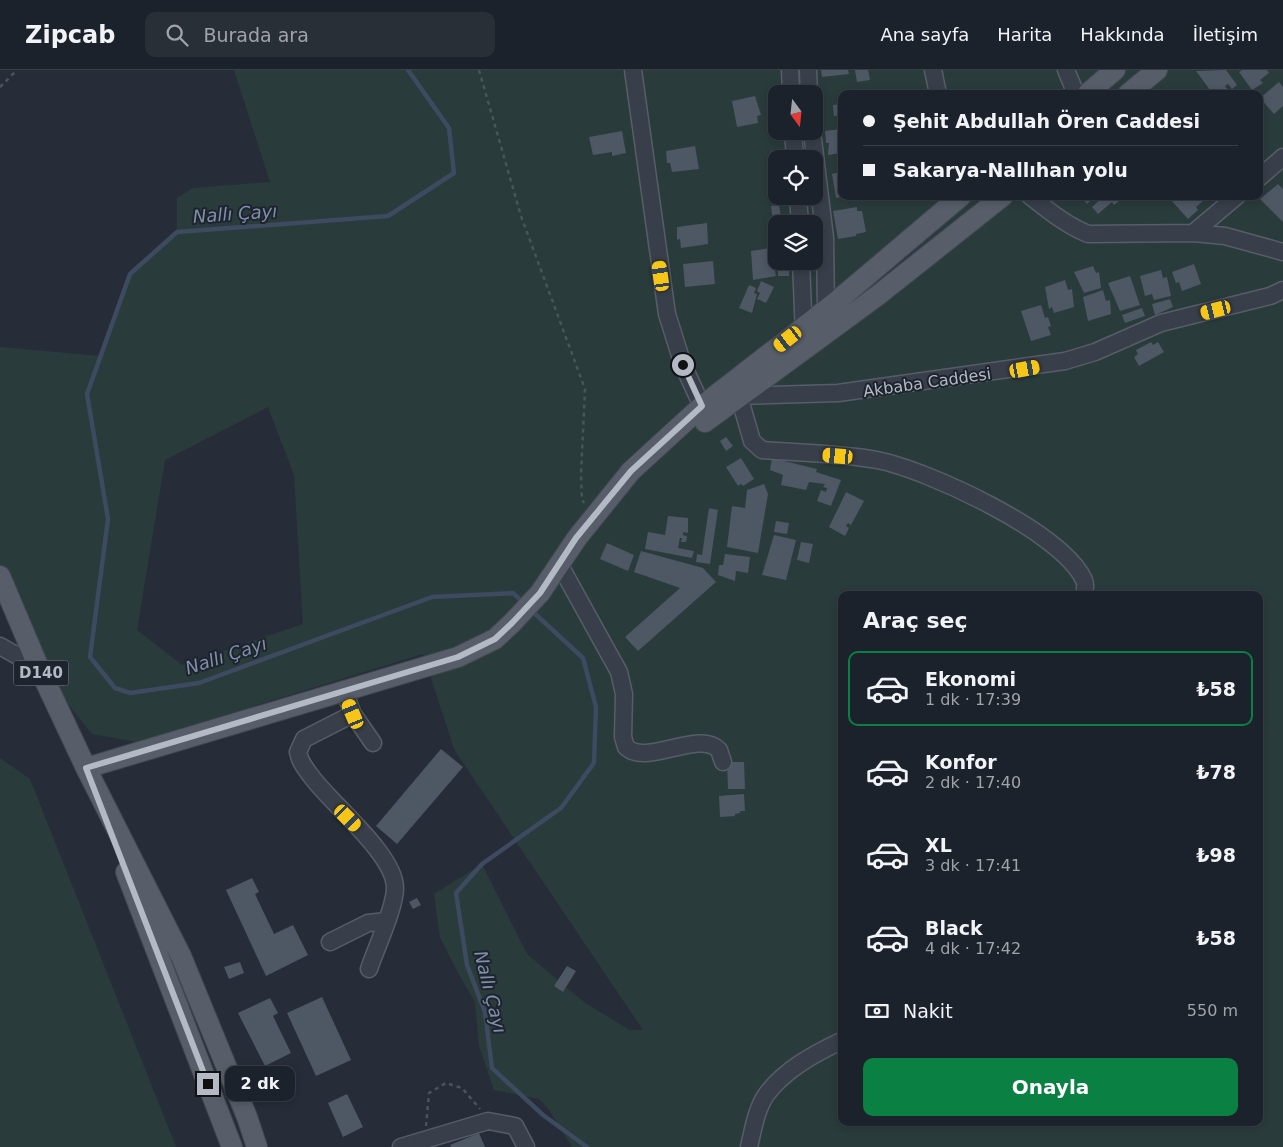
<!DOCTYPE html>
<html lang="tr">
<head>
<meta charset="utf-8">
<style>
	:root { --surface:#1c222b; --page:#292f37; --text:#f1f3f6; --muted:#a0a4a9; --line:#3a3f47; --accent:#0b8043 }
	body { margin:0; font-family:"DejaVu Sans",sans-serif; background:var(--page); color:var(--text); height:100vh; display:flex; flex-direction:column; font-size:19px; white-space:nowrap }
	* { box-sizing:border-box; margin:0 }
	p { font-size:16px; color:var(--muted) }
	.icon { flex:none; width:28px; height:28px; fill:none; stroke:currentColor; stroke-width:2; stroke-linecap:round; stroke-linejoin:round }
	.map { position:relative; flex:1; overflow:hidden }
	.sheet { position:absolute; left:838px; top:521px; width:425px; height:535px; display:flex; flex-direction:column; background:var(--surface); border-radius:10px; box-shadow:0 2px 8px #0003,0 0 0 1px var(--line) }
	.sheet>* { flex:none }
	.hud { position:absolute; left:838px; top:20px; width:425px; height:110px; border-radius:10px; box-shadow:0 2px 8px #0003,0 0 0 1px var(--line); display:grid; align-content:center; height:110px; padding:0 25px; background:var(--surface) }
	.needle { width:32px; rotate:165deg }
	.fabs { position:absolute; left:768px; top:15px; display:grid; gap:10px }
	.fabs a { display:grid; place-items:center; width:55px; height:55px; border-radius:10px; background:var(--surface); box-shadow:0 2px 8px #0003,0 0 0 1px var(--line); font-size:25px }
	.end { position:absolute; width:22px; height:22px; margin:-11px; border:6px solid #b4bac5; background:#111; box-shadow:0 0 0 2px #111 }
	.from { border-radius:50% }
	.bubble { position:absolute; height:35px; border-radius:10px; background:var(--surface); box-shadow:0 2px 8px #0003,0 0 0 1px var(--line); font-size:16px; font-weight:600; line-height:35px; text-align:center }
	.car { position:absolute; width:15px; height:30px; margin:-15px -8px; border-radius:6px; box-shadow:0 0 4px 1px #0007; background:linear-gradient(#f5c518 24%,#345 0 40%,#f5c518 0 76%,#345 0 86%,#f5c518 0) }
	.hud b { display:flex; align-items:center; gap:18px; height:48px; font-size:19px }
	.hud b+b { border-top:1px solid var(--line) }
	.hud i { width:12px; height:12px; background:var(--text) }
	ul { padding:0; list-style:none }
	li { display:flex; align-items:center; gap:15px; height:75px; margin:0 10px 8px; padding:0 15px; border:2px solid transparent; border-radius:10px }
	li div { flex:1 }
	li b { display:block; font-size:19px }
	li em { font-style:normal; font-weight:600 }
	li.current { border-color:var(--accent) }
	li>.icon { width:45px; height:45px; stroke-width:1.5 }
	h2 { padding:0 25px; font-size:22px; line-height:60px }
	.pay { display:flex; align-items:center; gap:12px; height:55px; padding:0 25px; font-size:19px }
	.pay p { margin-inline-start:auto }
	.action { display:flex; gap:10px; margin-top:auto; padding:10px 25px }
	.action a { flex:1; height:58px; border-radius:10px; background:var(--accent); color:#fff; font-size:20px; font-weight:600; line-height:58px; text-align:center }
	header { display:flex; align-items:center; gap:30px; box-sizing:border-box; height:70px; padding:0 25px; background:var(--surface); border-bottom:1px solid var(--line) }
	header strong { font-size:24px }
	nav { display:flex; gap:28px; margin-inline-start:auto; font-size:18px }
	.search { width:350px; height:45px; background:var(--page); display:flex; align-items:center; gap:12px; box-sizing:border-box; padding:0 18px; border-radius:10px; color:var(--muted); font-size:19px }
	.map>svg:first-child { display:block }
	.green { fill:#2a3b3c; fill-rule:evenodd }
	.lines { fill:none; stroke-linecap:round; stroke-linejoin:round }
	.stream { stroke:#3d4a60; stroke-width:4.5 }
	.building { fill:#4e5764 }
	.minor-casing { stroke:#575d67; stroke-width:19 }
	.major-casing { stroke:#424852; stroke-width:22 }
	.path { stroke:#475659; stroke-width:2.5; stroke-dasharray:4 4; stroke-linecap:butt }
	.minor { stroke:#393f4a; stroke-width:16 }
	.major { stroke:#575e69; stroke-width:20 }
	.route { stroke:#b4bac5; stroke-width:6 }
	.labels { text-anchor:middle; stroke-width:4; stroke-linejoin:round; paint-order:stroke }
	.shield { fill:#1e242e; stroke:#878d98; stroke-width:1 }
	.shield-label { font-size:15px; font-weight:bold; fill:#b4bac5 }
	.street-label { font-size:16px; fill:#b4bac5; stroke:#1e242e }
	.water-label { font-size:18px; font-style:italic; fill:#8090aa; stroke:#1e242e }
</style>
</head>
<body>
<header>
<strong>Zipcab</strong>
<div class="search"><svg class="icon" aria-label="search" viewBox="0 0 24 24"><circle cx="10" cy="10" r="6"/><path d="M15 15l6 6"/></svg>Burada ara</div>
<nav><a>Ana sayfa</a><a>Harita</a><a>Hakkında</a><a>İletişim</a></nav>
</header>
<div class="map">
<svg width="1283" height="1077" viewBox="0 0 1283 1077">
	<rect width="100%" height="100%" fill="#262d39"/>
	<path class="green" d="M 234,0 L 1283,0 L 1283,1077 L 572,1077 L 549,1040 L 539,1029 L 494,1020 L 479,976 L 475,932 L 457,901 L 440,867 L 434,824 L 482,794 L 527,884 L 585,933 L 630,960 L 643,960 L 455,681 L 423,584 L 137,672 L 92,664 L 39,598 L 0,506 L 0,277 L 100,286 L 133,201 L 177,162 L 177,128 L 193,118 L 270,112 ZM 776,24 L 814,24 L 814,61 L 776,61 ZM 841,24 L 1259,24 L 1259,126 L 841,126 ZM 776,89 L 814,89 L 814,126 L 776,126 ZM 776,154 L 814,154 L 814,191 L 776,191 ZM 268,337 L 294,405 L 303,554 L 182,595 L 137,560 L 165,390 ZM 841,525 L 1259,525 L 1259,1052 L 841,1052 Z
		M 0,688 L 30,709 L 176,1077 L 0,1077 Z"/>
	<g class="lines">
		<path class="stream" d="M 408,0 L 449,58 L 454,103 L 388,146 L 177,162 L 130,204 L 87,324 L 108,449 L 90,587 L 115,618 L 130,623 L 199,613 L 432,527 L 513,523 L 525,534
			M 532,541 L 583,588 L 596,637 L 594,693 L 561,738 L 482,794 L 456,823 L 467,895 L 485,942 L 492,998 L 543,1045 L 587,1077"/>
	</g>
	<path class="building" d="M 821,0 L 848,0 L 849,4 L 822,7 Z
		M 855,0 L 868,0 L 870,10 L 857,12 Z
		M 1226,0 L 1237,15 L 1232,19 L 1228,14 L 1225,16 L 1228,20 L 1224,24 L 1213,24 L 1196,1 Z
		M 1242,0 L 1267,0 L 1269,3 L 1260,10 L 1263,13 L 1252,20 L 1239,2 Z
		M 1279,12 L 1283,17 L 1283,36 L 1274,44 L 1260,28 Z
		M 755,26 L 761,45 L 757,46 L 758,53 L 737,57 L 732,31 Z
		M 841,34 L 841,45 L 834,46 L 833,35 Z
		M 841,59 L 841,83 L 828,85 L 829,73 L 826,73 L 825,61 Z
		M 622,61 L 626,83 L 612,86 L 612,82 L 593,85 L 589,67 Z
		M 695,76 L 699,99 L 672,102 L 670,93 L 667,93 L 666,81 Z
		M 841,102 L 841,127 L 836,128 L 832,104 Z
		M 1278,114 L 1283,119 L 1283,152 L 1260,129 Z
		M 1080,126 L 1096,126 L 1087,134 Z
		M 1104,126 L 1115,126 L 1119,131 L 1114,135 L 1112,132 L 1098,144 L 1092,137 Z
		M 1175,126 L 1201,126 L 1204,130 L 1196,137 L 1198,140 L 1188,149 L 1171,130 Z
		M 779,135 L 782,154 L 776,154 L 776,159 L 774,159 L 771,136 Z
		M 857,137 L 857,141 L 862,141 L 866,162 L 856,164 L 856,166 L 838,169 L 833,141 Z
		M 707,153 L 708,174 L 681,178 L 680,169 L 677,170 L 677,157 Z
		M 776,177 L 776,191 L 779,195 L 774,196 L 776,206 L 753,210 L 751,181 Z
		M 713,191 L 715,214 L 685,217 L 683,194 Z
		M 1194,194 L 1201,214 L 1182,221 L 1179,212 L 1176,213 L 1172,202 Z
		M 1093,196 L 1096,203 L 1099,202 L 1101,218 L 1084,223 L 1074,202 Z
		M 778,199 L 789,199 L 789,206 L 778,206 Z
		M 1161,200 L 1163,208 L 1167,207 L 1171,226 L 1154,230 L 1152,224 L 1145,226 L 1140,206 Z
		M 1130,206 L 1140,235 L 1120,241 L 1108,213 Z
		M 1065,210 L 1068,220 L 1072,219 L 1074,237 L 1054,243 L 1052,237 L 1049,239 L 1045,217 Z
		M 761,211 L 774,217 L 766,233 L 757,229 L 760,223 L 757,221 Z
		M 749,215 L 756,218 L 754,223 L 757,224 L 752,243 L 739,238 Z
		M 1103,220 L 1106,231 L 1110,230 L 1111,244 L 1088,251 L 1083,227 Z
		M 1170,229 L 1173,237 L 1155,245 L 1152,234 Z
		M 1041,235 L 1045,248 L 1048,247 L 1051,256 L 1048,257 L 1051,265 L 1031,271 L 1021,241 Z
		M 1142,238 L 1145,246 L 1125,253 L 1122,245 Z
		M 1151,272 L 1153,275 L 1158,272 L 1164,282 L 1139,296 L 1134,287 L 1138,284 L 1136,280 Z
		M 726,367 L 733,376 L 726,381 L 720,371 Z
		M 741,388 L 754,409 L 743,416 L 741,414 L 738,416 L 726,397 Z
		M 772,388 L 817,399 L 816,402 L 841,410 L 831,436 L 817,431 L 821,420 L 826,422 L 827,418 L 823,417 L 825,414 L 809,412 L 806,420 L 781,415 L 783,405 L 770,400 Z
		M 764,414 L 768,424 L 758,483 L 727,477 L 732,436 L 745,438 L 747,420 Z
		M 846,422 L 864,431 L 851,455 L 848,453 L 846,456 L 849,458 L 845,466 L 829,457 Z
		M 709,438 L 718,440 L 710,494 L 696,492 L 697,484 L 702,485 Z
		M 668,446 L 688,448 L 688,463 L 683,462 L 683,465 L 687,466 L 686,472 L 681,472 L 682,468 L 680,468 L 678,478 L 694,481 L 692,488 L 645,479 L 648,462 L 665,465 Z
		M 776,451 L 789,453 L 787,464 L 774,462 Z
		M 774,465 L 796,470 L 786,510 L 762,505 Z
		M 801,472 L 813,474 L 809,493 L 797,490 Z
		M 607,473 L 634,485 L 628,501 L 600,489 Z
		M 641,481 L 703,498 L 716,512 L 638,581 L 625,567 L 680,518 L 634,502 Z
		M 725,484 L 750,487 L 748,503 L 736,501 L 735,511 L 718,505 L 719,495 L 723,495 Z
		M 441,679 L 463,697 L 397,774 L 376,756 Z
		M 727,692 L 744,692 L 745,719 L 728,719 Z
		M 744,724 L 745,741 L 740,741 L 740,743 L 735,744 L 735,746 L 720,747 L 719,726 Z
		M 252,808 L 259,822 L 255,824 L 274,864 L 293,855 L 308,885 L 266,906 L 226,820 Z
		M 417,828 L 421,835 L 413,839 L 409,832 Z
		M 240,892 L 244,903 L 229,909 L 224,897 Z
		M 567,896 L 576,901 L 563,922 L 554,916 Z
		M 322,927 L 351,990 L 316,1006 L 287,943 Z
		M 270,928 L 278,943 L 273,946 L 291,983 L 265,996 L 238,943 Z
		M 347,1024 L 363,1057 L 343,1067 L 328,1033 Z
		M 479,1063 L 485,1077 L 451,1077 L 450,1075 Z"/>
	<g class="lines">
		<defs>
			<path id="minor" d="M 633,0 L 667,244 L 683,295 L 702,336
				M 790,0 L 791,24
				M 808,0 L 809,24
				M 933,0 L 938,24
				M 1066,0 L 1076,24
				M 793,61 L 795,89
				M 812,61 L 825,168 L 826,239 L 828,249
				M 1259,108 L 1283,87
				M 798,126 L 800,154
				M 1030,126 C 1049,141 1066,155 1088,164 L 1193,163 L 1225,166 L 1283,182
				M 1193,163 L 1237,126
				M 801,191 L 804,266
				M 562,499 L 619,602 L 624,624 L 623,667 L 626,677 C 646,697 699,659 719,680 L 723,692
				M 1084,525 C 1085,520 1086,514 1084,510 C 1062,462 928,400 877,390 C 840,383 800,383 762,380 L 752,371 L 739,326 L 838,323 L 1065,291 L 1095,282 L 1161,253 L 1270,226 L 1283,220
				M 0,576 L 39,598
				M 344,621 L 353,644 L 373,673
				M 353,644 L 304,669 L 298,682 C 300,692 305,698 311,706 C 331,734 395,784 395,818 C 395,838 376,878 369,899
				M 330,872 L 368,853 L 386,851
				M 401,1077 L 488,1051 L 515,1056 L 526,1077
				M 749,1077 C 753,1060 756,1040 766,1025 C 784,1000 814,984 841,971"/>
			<path id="major" d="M 1087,24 L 1115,0
				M 1128,24 L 1157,0
				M 705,352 L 877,226 L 1003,126
				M 0,506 L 39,598 L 86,698 L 181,886 L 247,1047 L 257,1077
				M 86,698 L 458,587 L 495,569 L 512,553 L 540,523 L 577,468 L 631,401 L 702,336 L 837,231 L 961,126
				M 126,802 L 232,1077"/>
		</defs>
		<use href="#minor" class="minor-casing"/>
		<use href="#major" class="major-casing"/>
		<path class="path" d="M 479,0 L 521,146 L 585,319 L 581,405 L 582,429 L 584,433
			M 0,17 L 17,0
			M 426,1056 L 429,1023 L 446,1013 L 462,1018 L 480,1039"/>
		<use href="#minor" class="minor"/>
		<use href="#major" class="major"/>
	</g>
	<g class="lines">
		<path class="route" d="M 208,1014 L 86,698 L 458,587 L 495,569 L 512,553 L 540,523 L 576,468 L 631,401 L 702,336 L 683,295"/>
	</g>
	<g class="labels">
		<rect class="shield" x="13.5" y="590.5" width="55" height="25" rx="4"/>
		<g class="shield-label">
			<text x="41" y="608">D140</text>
		</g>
		<g class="street-label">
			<text transform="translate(927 312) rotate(-8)" y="6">Akbaba Caddesi</text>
		</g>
		<g class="water-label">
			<text transform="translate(235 144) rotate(-4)" y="6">Nallı Çayı</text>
			<text transform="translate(226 586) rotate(-18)" y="6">Nallı Çayı</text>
			<text transform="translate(490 922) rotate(76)" y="6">Nallı Çayı</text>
		</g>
	</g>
</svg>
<div class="fabs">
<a><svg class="needle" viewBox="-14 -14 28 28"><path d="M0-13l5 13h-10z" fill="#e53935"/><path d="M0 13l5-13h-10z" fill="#a0a4a9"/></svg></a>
<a><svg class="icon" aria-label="locate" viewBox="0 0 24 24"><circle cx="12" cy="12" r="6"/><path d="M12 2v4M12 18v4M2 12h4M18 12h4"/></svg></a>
<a><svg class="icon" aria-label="layers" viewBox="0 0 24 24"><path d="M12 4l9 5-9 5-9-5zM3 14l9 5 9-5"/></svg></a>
</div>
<i class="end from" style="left:683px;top:295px"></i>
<i class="end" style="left:208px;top:1014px"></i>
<div class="bubble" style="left:225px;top:996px;width:70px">2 dk</div>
<i class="car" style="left:661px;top:206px;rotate:352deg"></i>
<i class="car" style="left:1216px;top:240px;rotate:256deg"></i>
<i class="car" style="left:788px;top:269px;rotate:232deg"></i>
<i class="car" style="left:1025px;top:299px;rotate:80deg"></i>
<i class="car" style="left:838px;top:386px;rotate:275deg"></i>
<i class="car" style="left:353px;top:644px;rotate:337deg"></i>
<i class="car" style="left:348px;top:748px;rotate:135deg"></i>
<div class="hud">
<b><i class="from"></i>Şehit Abdullah Ören Caddesi</b>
<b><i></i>Sakarya-Nallıhan yolu</b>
</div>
<section class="sheet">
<h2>Araç seç</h2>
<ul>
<li class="current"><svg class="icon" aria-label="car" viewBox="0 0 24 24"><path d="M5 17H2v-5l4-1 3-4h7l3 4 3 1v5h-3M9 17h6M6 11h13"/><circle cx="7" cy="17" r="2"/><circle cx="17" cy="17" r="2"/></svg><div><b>Ekonomi</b><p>1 dk · 17:39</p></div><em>₺58</em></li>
<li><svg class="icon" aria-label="car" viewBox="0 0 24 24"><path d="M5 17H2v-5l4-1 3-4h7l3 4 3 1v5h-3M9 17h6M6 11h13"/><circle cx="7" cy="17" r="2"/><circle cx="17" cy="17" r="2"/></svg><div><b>Konfor</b><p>2 dk · 17:40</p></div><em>₺78</em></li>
<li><svg class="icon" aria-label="car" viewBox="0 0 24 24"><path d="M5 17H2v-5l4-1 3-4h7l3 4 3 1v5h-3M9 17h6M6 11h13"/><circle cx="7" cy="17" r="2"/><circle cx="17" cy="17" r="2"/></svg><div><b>XL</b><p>3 dk · 17:41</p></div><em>₺98</em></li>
<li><svg class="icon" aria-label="car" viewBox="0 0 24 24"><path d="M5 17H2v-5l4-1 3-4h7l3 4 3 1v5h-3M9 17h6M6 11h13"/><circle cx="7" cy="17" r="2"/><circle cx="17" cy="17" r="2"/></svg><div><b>Black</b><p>4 dk · 17:42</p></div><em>₺58</em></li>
</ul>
<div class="pay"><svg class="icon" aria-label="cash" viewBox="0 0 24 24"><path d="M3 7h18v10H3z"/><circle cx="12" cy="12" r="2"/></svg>Nakit<p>550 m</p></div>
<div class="action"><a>Onayla</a></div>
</section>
</div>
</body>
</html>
